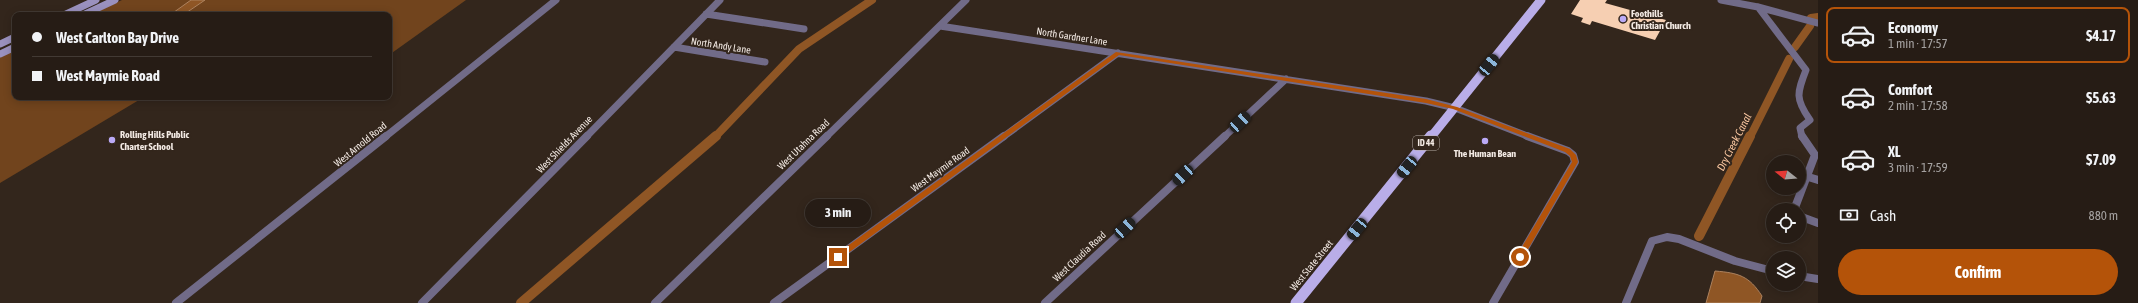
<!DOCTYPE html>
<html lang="en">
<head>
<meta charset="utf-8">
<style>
	:root { --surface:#261c15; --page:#322922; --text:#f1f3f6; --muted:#a4a1a0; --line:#423a34; --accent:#b45309 }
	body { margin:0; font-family:"Asap Condensed",sans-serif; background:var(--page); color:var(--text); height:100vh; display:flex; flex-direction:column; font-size:15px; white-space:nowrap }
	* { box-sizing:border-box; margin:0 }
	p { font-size:13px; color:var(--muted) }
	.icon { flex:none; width:22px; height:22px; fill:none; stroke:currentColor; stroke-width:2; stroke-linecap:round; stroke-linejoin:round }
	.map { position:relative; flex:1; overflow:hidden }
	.sheet { display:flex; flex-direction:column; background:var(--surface); width:320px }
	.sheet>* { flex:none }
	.top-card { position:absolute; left:12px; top:12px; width:380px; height:88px; border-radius:8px; box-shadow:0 2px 10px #0003,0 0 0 1px var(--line); display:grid; align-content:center; height:88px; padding:0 20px; background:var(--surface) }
	.needle { width:26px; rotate:287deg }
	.controls { position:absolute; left:1766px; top:155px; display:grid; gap:8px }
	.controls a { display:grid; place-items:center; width:40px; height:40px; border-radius:50%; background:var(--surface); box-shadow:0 2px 10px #0003,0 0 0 1px var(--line); font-size:20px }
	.end { position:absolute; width:18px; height:18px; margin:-9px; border:5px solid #b45309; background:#fff; box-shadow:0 0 0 2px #fff }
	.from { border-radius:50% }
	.bubble { position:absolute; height:28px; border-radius:14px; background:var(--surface); box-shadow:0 2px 10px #0003,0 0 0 1px var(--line); font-size:13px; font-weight:700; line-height:28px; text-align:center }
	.car { position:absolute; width:12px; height:24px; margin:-12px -6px; border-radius:5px; box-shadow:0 0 3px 1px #0007; background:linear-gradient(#222 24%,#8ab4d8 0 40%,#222 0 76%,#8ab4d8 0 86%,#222 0) }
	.top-card b { display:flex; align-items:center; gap:14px; height:38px; font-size:15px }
	.top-card b+b { border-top:1px solid var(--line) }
	.top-card i { width:10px; height:10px; background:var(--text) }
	ul { padding:7px 0 0; list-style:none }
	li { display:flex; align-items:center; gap:12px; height:56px; margin:0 8px 6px; padding:0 12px; border:2px solid transparent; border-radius:8px }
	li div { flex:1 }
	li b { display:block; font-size:15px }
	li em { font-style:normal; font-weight:700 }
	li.active { border-color:var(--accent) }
	li>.icon { width:36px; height:36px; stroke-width:1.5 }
	.pay { display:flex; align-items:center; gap:10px; height:44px; padding:0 20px; font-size:15px }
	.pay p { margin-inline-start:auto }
	.button { display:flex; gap:8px; margin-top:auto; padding:8px 20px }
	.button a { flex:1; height:46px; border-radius:24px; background:var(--accent); color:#fff; font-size:16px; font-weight:700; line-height:46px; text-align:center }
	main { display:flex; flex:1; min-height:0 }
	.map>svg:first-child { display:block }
	.green { fill:#71441d }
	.water { fill:#8f5625; stroke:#ad825e }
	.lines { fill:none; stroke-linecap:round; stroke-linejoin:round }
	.canal-far1 { stroke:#8f5625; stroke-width:8 }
	.canal { stroke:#8f5625; stroke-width:10 }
	.building { fill:#f6cfb2 }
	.street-far1 { stroke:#716b88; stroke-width:7 }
	.street { stroke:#716b88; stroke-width:8 }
	.secondary { stroke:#9a91be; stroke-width:7 }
	.primary-far1 { stroke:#b9ade8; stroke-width:9 }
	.primary { stroke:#b9ade8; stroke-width:11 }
	.route { fill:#b45309 }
	.poi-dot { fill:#bbaaf6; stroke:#33261c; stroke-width:1.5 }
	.labels { text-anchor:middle; stroke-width:4; stroke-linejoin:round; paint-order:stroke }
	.shield { fill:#33261c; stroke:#b9afa8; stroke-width:1 }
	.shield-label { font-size:9px; font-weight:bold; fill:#f3eae4 }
	.poi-label { font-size:10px; font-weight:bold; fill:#f3eae4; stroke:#33261c; text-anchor:start }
	.street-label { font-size:10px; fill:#f3eae4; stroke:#33261c }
	.water-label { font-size:11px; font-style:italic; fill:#f8c59f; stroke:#33261c }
</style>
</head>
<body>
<main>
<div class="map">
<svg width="1818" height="303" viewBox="0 0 1818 303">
	<rect width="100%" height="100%" fill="#33261c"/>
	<path class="green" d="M 122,0 L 466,0 L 389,55 L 389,15 L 89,15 Z
		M 15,50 L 15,97 L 144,97 L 0,183 L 0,57 Z"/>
	<path class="water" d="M 191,0 L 205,0 L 183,15 L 170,15 Z
		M 1715,271 C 1739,273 1749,276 1762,296 L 1760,303 L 1706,303 Z"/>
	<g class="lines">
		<path class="canal-far1" d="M 1811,18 L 1818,17
			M 1795,47 L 1810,26
			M 715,137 L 799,49 L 872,0
			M 1750,137 L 1789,59"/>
		<path class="canal" d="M 1699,236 L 1750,136
			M 521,303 L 716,136"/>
	</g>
	<path class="building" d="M 1580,0 L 1607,0 L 1605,3 L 1666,20 L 1655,40 L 1592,21 L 1590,25 L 1581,22 L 1583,18 L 1571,14 Z"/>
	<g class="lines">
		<path class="street-far1" d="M 1721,0 L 1758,7 L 1818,23
			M 1758,7 L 1806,70 C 1797,93 1795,99 1810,120 L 1800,128 L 1802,137
			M 706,14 L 804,29
			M 940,26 L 1426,101 L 1455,108 L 1530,137
			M 674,47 L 765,62
			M 385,137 L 556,0
			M 586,137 L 720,0
			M 826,137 L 966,0
			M 1003,137 L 1118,53
			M 1224,137 L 1286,79"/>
		<path class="street" d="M 1805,176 L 1818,180
			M 1794,210 L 1815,155 L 1802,136
			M 1799,216 L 1818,223
			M 1799,276 L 1818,279
			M 176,303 L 386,136
			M 422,303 L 587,136
			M 655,303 L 827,136
			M 774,303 L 1004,136
			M 1045,303 L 1225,136
			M 1493,303 L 1575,162 L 1573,155 L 1568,151 L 1527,136
			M 1626,303 L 1652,241 L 1667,237 L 1679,239 L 1735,261 L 1773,271"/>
		<path class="secondary" d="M 64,15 L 96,0
			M 83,15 L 115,0
			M 0,44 L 15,37
			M 0,54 L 15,47"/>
		<path class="primary-far1" d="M 1431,137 L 1541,0"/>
		<path class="primary" d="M 1296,303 L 1431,136"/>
	</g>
	<path class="route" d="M 1116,52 L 1426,99 L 1457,107 L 1570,149 L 1576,155 L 1578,162 L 1523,258 L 1520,259 L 1516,257 L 1572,162 L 1570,156 L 1565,152 L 1453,109 L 1426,103 L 1119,55 L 840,259 L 835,259 L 835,255 Z"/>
	<g class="poi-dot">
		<circle cx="1623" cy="19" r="4"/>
		<circle cx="112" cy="140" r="4"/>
		<circle cx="1485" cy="141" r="4"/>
	</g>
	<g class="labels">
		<rect class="shield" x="1413" y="136" width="26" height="14" rx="3"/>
		<g class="shield-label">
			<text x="1426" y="146">ID 44</text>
		</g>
		<g class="poi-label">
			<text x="1631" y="17">Foothills<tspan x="1631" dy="12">Christian Church</tspan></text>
			<text x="120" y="138">Rolling Hills Public<tspan x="120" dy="12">Charter School</tspan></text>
			<text x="1485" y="157" text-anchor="middle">The Human Bean</text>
		</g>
		<g class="street-label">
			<text transform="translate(1072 36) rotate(9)" y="4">North Gardner Lane</text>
			<text transform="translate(721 45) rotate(9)" y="4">North Andy Lane</text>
			<text transform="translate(360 144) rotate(-39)" y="4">West Arnold Road</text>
			<text transform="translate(564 144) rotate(-46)" y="4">West Shields Avenue</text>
			<text transform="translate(803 144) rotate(-44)" y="4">West Utahna Road</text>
			<text transform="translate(940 169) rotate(-36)" y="4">West Maymie Road</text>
			<text transform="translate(1079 256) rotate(-43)" y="4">West Claudia Road</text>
			<text transform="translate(1311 265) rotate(-51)" y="4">West State Street</text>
		</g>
		<g class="water-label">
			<text transform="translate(1734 142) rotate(-63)" y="4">Dry Creek Canal</text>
		</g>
	</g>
</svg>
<div class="controls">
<a><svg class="needle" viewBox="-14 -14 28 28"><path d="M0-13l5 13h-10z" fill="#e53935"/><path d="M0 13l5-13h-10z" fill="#a4a1a0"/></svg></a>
<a><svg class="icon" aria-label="locate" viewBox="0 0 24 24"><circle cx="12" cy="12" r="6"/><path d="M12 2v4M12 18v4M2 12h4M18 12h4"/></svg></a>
<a><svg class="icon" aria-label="layers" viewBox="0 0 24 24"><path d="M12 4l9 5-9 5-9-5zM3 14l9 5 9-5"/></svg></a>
</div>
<i class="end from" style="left:1520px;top:257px"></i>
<i class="end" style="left:838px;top:257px"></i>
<div class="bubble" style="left:805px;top:199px;width:66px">3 min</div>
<i class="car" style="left:1489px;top:65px;rotate:39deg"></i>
<i class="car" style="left:1240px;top:122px;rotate:47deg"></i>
<i class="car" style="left:1407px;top:167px;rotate:219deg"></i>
<i class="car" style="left:1183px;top:175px;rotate:227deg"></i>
<i class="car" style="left:1125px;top:228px;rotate:47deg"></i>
<i class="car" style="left:1357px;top:229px;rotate:219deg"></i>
<div class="top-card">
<b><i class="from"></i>West Carlton Bay Drive</b>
<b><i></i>West Maymie Road</b>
</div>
</div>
<section class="sheet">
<ul>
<li class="active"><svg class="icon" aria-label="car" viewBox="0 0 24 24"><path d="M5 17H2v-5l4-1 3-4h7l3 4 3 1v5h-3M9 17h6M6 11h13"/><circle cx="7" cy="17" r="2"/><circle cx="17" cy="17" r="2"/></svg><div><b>Economy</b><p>1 min · 17:57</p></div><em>$4.17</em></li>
<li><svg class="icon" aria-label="car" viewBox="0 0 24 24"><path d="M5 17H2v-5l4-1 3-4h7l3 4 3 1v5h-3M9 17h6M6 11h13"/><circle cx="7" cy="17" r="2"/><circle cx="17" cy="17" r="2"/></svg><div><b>Comfort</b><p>2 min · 17:58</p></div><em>$5.63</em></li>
<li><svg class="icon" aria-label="car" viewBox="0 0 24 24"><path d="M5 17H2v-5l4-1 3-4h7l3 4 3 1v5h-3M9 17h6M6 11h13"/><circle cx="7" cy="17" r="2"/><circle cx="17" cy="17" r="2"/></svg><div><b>XL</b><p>3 min · 17:59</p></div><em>$7.09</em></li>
</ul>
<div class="pay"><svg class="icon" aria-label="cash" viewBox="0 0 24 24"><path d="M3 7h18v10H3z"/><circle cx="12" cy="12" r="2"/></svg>Cash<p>880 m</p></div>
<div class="button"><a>Confirm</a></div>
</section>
</main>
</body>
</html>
